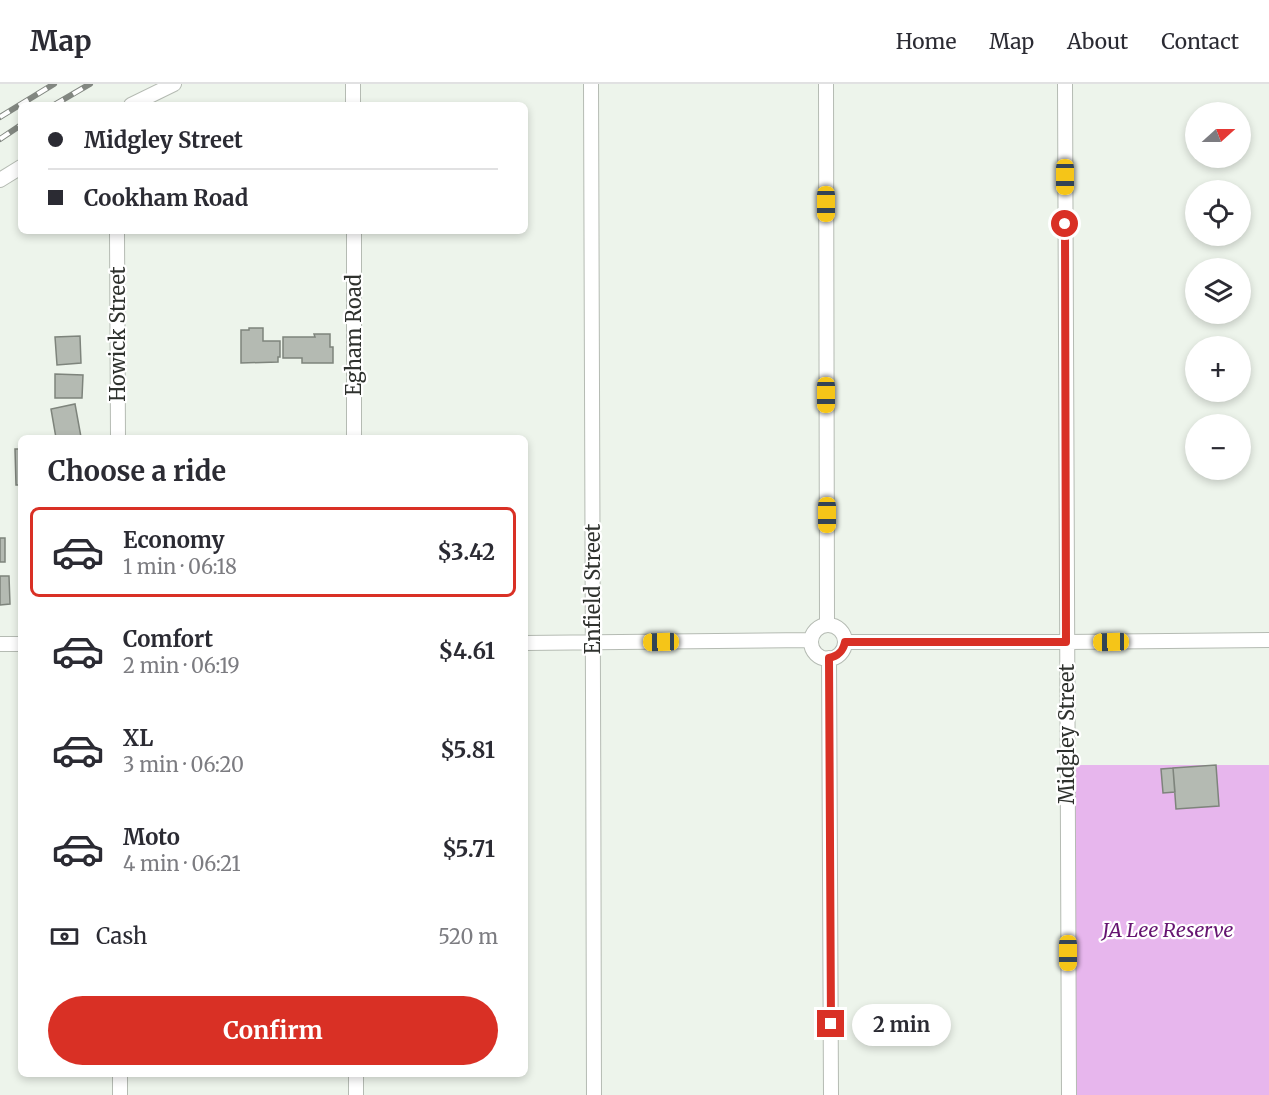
<!DOCTYPE html>
<html lang="en">
<head>
<meta charset="utf-8">
<style>
	:root { --surface:#fff; --page:#f2f2f3; --text:#2b2b33; --muted:#7c7c81; --line:#e1e1e2; --accent:#d93025 }
	body { margin:0; font-family:Merriweather,serif; background:var(--page); color:var(--text); height:100vh; display:flex; flex-direction:column; font-size:22px; white-space:nowrap }
	* { box-sizing:border-box; margin:0 }
	p { font-size:20px; color:var(--muted) }
	.icon { flex:none; width:33px; height:33px; fill:none; stroke:currentColor; stroke-width:2; stroke-linecap:round; stroke-linejoin:round }
	.map { position:relative; flex:1; overflow:hidden }
	.panel { position:absolute; left:18px; top:351px; width:510px; height:642px; display:flex; flex-direction:column; background:var(--surface); border-radius:9px; box-shadow:0 3px 9px #0003 }
	.panel>* { flex:none }
	.banner { position:absolute; left:18px; top:18px; width:510px; height:132px; border-radius:9px; box-shadow:0 3px 9px #0003; display:grid; align-content:center; height:132px; padding:0 30px; background:var(--surface) }
	.needle { width:39px; rotate:69deg }
	.tools { position:absolute; left:1185px; top:18px; display:grid; gap:12px }
	.tools a { display:grid; place-items:center; width:66px; height:66px; border-radius:50%; background:var(--surface); box-shadow:0 3px 9px #0003; font-size:30px }
	.end { position:absolute; width:27px; height:27px; margin:-14px; border:8px solid #d93025; background:#fff; box-shadow:0 0 0 3px #fff }
	.from { border-radius:50% }
	.bubble { position:absolute; height:42px; border-radius:21px; background:var(--surface); box-shadow:0 3px 9px #0003; font-size:20px; font-weight:700; line-height:42px; text-align:center }
	.car { position:absolute; width:18px; height:36px; margin:-18px -9px; border-radius:8px; box-shadow:0 0 4px 2px #0007; background:linear-gradient(#f5c518 24%,#345 0 40%,#f5c518 0 76%,#345 0 86%,#f5c518 0) }
	.banner b { display:flex; align-items:center; gap:21px; height:57px; font-size:22px }
	.banner b+b { border-top:2px solid var(--line) }
	.banner i { width:15px; height:15px; background:var(--text) }
	ul { padding:0; list-style:none }
	li { display:flex; align-items:center; gap:18px; height:90px; margin:0 12px 9px; padding:0 18px; border:3px solid transparent; border-radius:9px }
	li div { flex:1 }
	li b { display:block; font-size:22px }
	li em { font-style:normal; font-weight:700 }
	li.active { border-color:var(--accent) }
	li>.icon { width:54px; height:54px; stroke-width:1.5 }
	h2 { padding:0 30px; font-size:27px; line-height:72px }
	.pay { display:flex; align-items:center; gap:15px; height:66px; padding:0 30px; font-size:22px }
	.pay p { margin-inline-start:auto }
	.primary-button { display:flex; gap:12px; margin-top:auto; padding:12px 30px }
	.primary-button a { flex:1; height:69px; border-radius:36px; background:var(--accent); color:#fff; font-size:24px; font-weight:700; line-height:69px; text-align:center }
	header { display:flex; align-items:center; gap:36px; box-sizing:border-box; height:84px; padding:0 30px; background:var(--surface); border-bottom:2px solid var(--line) }
	header strong { font-size:28px }
	nav { display:flex; gap:33px; margin-inline-start:auto; font-size:21px }
	.map>svg:first-child { display:block }
	.green { fill:#e7b6ed }
	.building { fill:#b4bab2; stroke:#7e847c; stroke-width:1.5 }
	.lines { fill:none; stroke-linecap:round; stroke-linejoin:round }
	.street-casing { stroke:#b5bbb3; stroke-width:16 }
	.street { stroke:#fff; stroke-width:14 }
	.rail-casing { stroke:#828781; stroke-width:6 }
	.rail { stroke:#fff; stroke-width:4; stroke-dasharray:11; stroke-linecap:butt }
	.route { stroke:#d93025; stroke-width:8 }
	.labels { text-anchor:middle; stroke-width:4.5; stroke-linejoin:round; paint-order:stroke }
	.street-label { font-size:20px; fill:#2f322e; stroke:#fff }
	.park-label { font-size:20px; font-style:italic; fill:#661571; stroke:#fff }
</style>
</head>
<body>
<header>
<strong>Map</strong>
<nav><a>Home</a><a>Map</a><a>About</a><a>Contact</a></nav>
</header>
<div class="map">
<svg width="1269" height="1011" viewBox="0 0 1269 1011">
	<rect width="100%" height="100%" fill="#edf4eb"/>
	<path class="green" d="M 1067,681 L 1269,681 L 1269,1011 L 1069,1011 Z"/>
	<path class="building" d="M 249,244 L 263,244 L 263,257 L 280,257 L 280,273 L 278,273 L 278,278 L 241,279 L 241,246 L 249,246 Z
		M 314,250 L 330,250 L 330,263 L 333,263 L 333,279 L 302,279 L 302,274 L 283,274 L 283,253 L 315,253 Z
		M 80,252 L 81,279 L 57,281 L 55,253 Z
		M 55,290 L 83,291 L 82,314 L 55,314 Z
		M 75,320 L 81,353 L 56,354 L 51,325 Z
		M 15,365 L 21,365 L 21,401 L 16,401 Z
		M 0,454 L 5,454 L 5,478 L 0,478 Z
		M 0,492 L 9,492 L 10,520 L 0,521 Z
		M 1216,681 L 1219,722 L 1176,725 L 1173,684 Z
		M 1173,684 L 1175,708 L 1163,709 L 1161,685 Z"/>
	<g class="lines">
		<defs>
			<path id="street" d="M 353,0 L 353,21
				M 591,0 C 593,337 593,674 594,1011
				M 826,0 L 827,541
				M 1065,0 L 1069,1011
				M 131,21 L 174,0
				M 0,96 L 21,83
				M 117,147 L 118,354
				M 354,147 L 354,354
				M811 558a17 17 0 1 1 34 0a17 17 0 1 1-34 0Z
				M 845,558 L 1066,558 L 1269,556
				M 525,559 L 811,556
				M 0,560 L 21,560
				M 829,574 L 831,1011
				M 120,990 L 120,1011
				M 356,990 L 356,1011"/>
		</defs>
		<use href="#street" class="street-casing"/>
		<use href="#street" class="street"/>
		<defs>
			<path id="rail" d="M 54,21 L 90,0
				M 0,33 L 54,0
				M 0,55 L 21,41"/>
		</defs>
		<use href="#rail" class="rail-casing"/>
		<use href="#rail" class="rail"/>
	</g>
	<g class="lines">
		<path class="route" d="M 831,940 L 829,574 C 839,572 843,567 845,558 L 1066,558 L 1065,140"/>
	</g>
	<g class="labels">
		<g class="street-label">
			<text transform="translate(118 250) rotate(-90)" y="7">Howick Street</text>
			<text transform="translate(354 251) rotate(-90)" y="7">Egham Road</text>
			<text transform="translate(593 505) rotate(-90)" y="7">Enfield Street</text>
			<text transform="translate(1067 650) rotate(-90)" y="7">Midgley Street</text>
		</g>
		<g class="park-label">
			<text x="1168" y="853">JA Lee Reserve</text>
		</g>
	</g>
</svg>
<div class="tools">
<a><svg class="needle" viewBox="-14 -14 28 28"><path d="M0-13l5 13h-10z" fill="#e53935"/><path d="M0 13l5-13h-10z" fill="#7c7c81"/></svg></a>
<a><svg class="icon" aria-label="locate" viewBox="0 0 24 24"><circle cx="12" cy="12" r="6"/><path d="M12 2v4M12 18v4M2 12h4M18 12h4"/></svg></a>
<a><svg class="icon" aria-label="layers" viewBox="0 0 24 24"><path d="M12 4l9 5-9 5-9-5zM3 14l9 5 9-5"/></svg></a>
<a>+</a>
<a>−</a>
</div>
<i class="end from" style="left:1065px;top:140px"></i>
<i class="end" style="left:831px;top:940px"></i>
<div class="bubble" style="left:852px;top:920px;width:99px">2 min</div>
<i class="car" style="left:1065px;top:93px;rotate:180deg"></i>
<i class="car" style="left:826px;top:120px;rotate:180deg"></i>
<i class="car" style="left:826px;top:311px;rotate:180deg"></i>
<i class="car" style="left:827px;top:431px;rotate:180deg"></i>
<i class="car" style="left:661px;top:558px;rotate:269deg"></i>
<i class="car" style="left:1111px;top:558px;rotate:269deg"></i>
<i class="car" style="left:1068px;top:869px;rotate:180deg"></i>
<div class="banner">
<b><i class="from"></i>Midgley Street</b>
<b><i></i>Cookham Road</b>
</div>
<section class="panel">
<h2>Choose a ride</h2>
<ul>
<li class="active"><svg class="icon" aria-label="car" viewBox="0 0 24 24"><path d="M5 17H2v-5l4-1 3-4h7l3 4 3 1v5h-3M9 17h6M6 11h13"/><circle cx="7" cy="17" r="2"/><circle cx="17" cy="17" r="2"/></svg><div><b>Economy</b><p>1 min · 06:18</p></div><em>$3.42</em></li>
<li><svg class="icon" aria-label="car" viewBox="0 0 24 24"><path d="M5 17H2v-5l4-1 3-4h7l3 4 3 1v5h-3M9 17h6M6 11h13"/><circle cx="7" cy="17" r="2"/><circle cx="17" cy="17" r="2"/></svg><div><b>Comfort</b><p>2 min · 06:19</p></div><em>$4.61</em></li>
<li><svg class="icon" aria-label="car" viewBox="0 0 24 24"><path d="M5 17H2v-5l4-1 3-4h7l3 4 3 1v5h-3M9 17h6M6 11h13"/><circle cx="7" cy="17" r="2"/><circle cx="17" cy="17" r="2"/></svg><div><b>XL</b><p>3 min · 06:20</p></div><em>$5.81</em></li>
<li><svg class="icon" aria-label="car" viewBox="0 0 24 24"><path d="M5 17H2v-5l4-1 3-4h7l3 4 3 1v5h-3M9 17h6M6 11h13"/><circle cx="7" cy="17" r="2"/><circle cx="17" cy="17" r="2"/></svg><div><b>Moto</b><p>4 min · 06:21</p></div><em>$5.71</em></li>
</ul>
<div class="pay"><svg class="icon" aria-label="cash" viewBox="0 0 24 24"><path d="M3 7h18v10H3z"/><circle cx="12" cy="12" r="2"/></svg>Cash<p>520 m</p></div>
<div class="primary-button"><a>Confirm</a></div>
</section>
</div>
</body>
</html>
